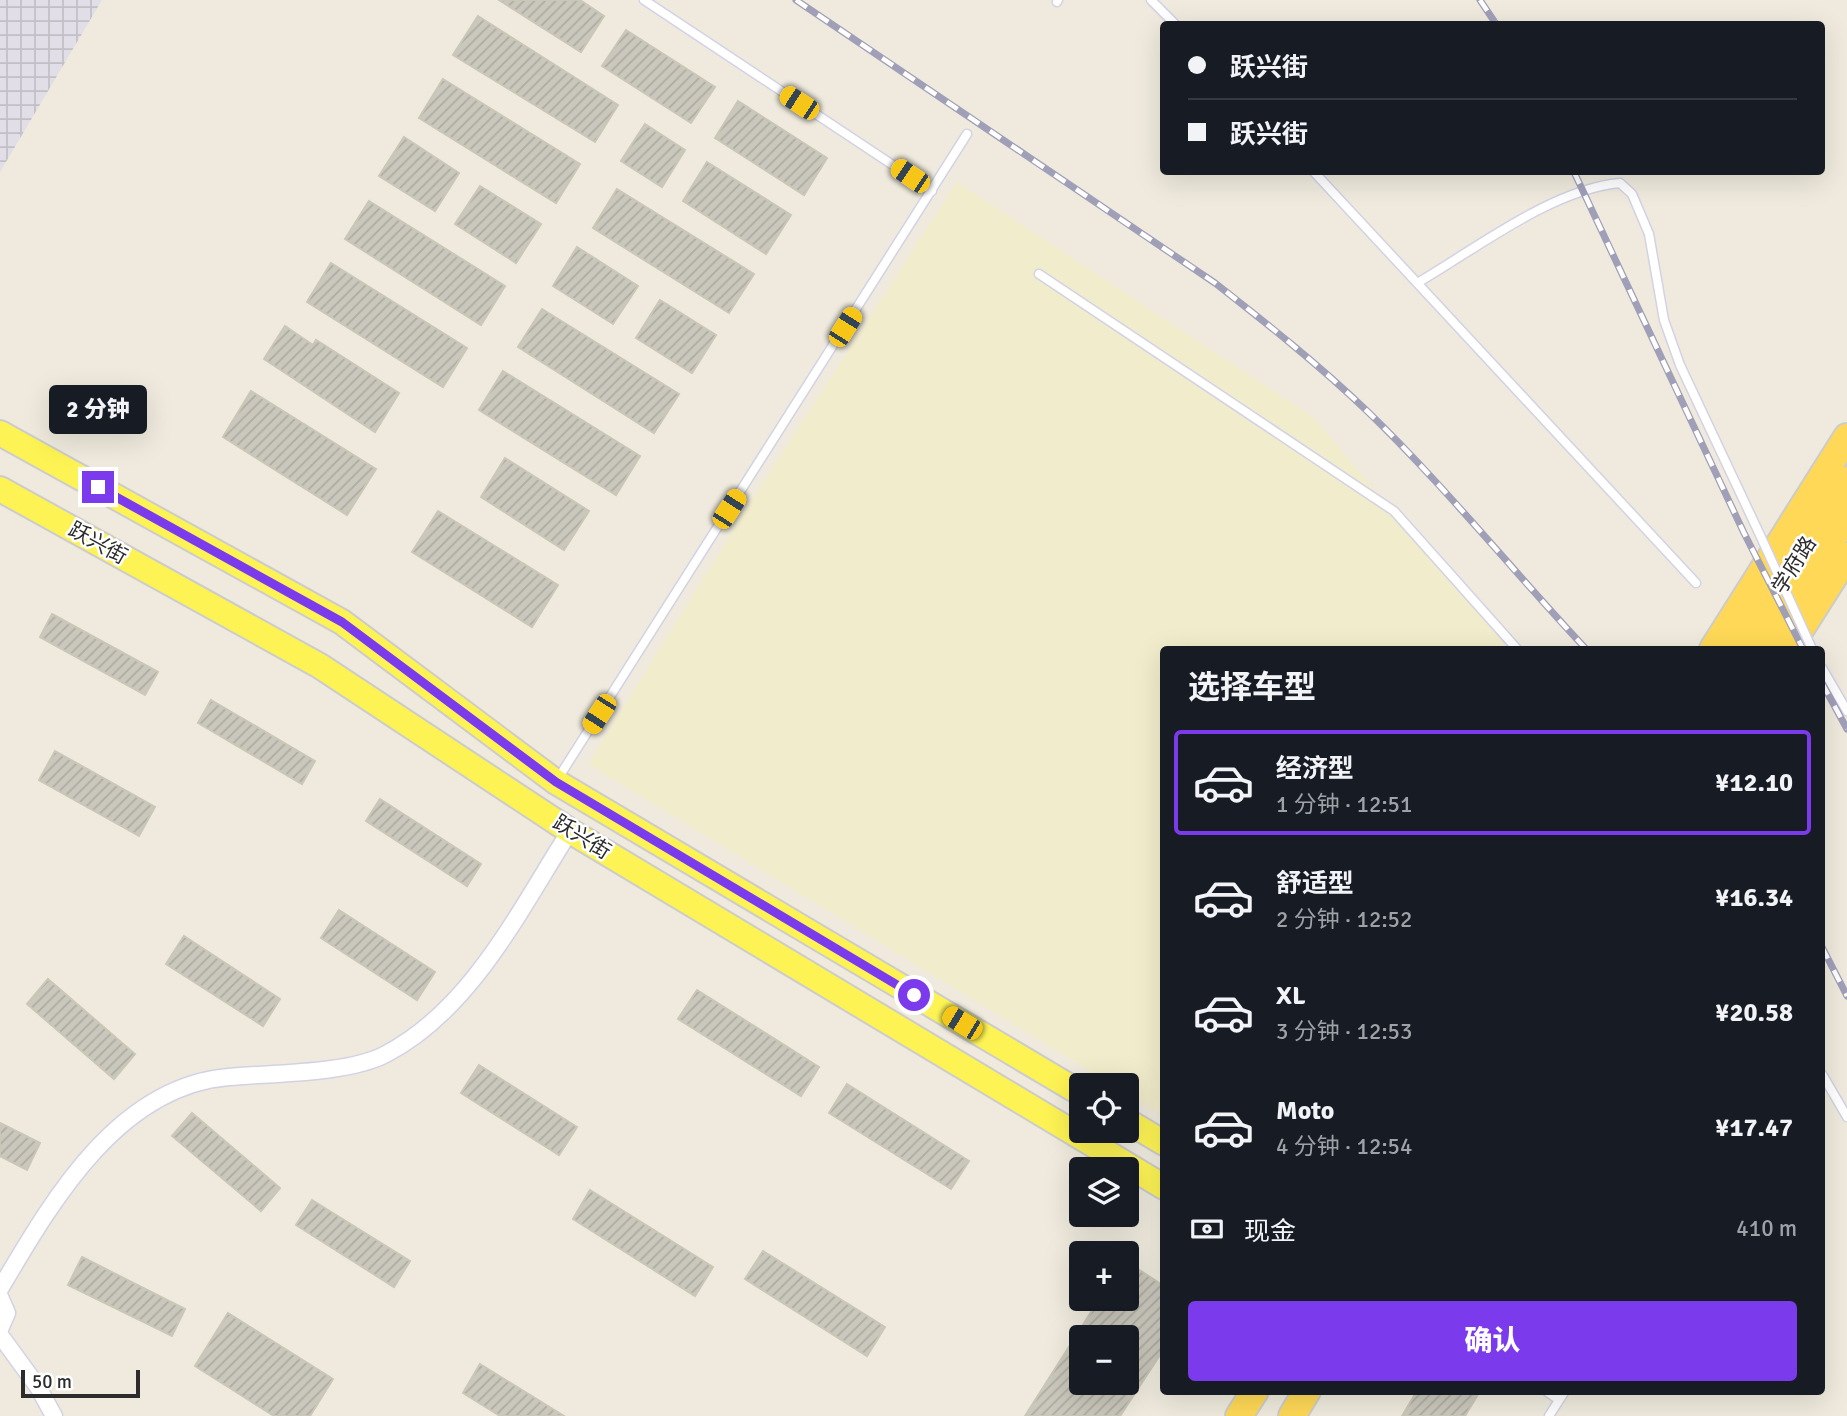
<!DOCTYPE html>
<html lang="zh">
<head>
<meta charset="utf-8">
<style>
	:root { --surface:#171b24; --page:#242831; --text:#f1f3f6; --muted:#9ea1a6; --line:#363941; --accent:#7c3aed }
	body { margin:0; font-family:Signika,"Noto Sans SC",sans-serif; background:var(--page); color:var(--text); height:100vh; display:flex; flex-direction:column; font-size:26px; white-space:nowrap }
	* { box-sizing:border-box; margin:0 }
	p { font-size:23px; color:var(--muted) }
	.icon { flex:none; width:38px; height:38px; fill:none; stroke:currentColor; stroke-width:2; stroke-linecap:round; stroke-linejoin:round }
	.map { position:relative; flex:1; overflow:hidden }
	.details { position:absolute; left:1160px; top:646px; width:665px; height:749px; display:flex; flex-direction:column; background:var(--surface); border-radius:7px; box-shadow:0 7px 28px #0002 }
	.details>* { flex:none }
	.top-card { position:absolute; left:1160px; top:21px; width:665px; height:154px; border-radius:7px; box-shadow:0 7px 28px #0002; display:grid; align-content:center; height:154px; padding:0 28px; background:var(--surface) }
	.tools { position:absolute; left:1069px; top:1073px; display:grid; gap:14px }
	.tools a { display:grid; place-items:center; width:70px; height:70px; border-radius:7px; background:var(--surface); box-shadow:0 7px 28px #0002; font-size:35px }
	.scale { position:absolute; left:21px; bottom:18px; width:119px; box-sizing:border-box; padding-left:7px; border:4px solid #2c2c2c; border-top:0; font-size:19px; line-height:24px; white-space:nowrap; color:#2c2c2c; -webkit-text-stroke:5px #fff; paint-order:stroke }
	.end { position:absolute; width:32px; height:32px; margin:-16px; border:9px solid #7c3aed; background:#fff; box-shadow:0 0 0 4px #fff }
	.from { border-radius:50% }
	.bubble { position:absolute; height:49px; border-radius:7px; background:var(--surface); box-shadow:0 7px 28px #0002; font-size:23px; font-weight:800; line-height:49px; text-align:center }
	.car { position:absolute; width:21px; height:42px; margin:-21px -10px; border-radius:9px; box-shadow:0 0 5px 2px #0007; background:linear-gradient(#f5c518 24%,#345 0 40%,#f5c518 0 76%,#345 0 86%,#f5c518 0) }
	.top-card b { display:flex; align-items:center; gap:24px; height:66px; font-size:26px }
	.top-card b+b { border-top:2px solid var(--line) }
	.top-card i { width:18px; height:18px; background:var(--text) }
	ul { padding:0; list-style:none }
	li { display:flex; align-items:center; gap:21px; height:105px; margin:0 14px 10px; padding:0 14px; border:4px solid transparent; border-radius:7px }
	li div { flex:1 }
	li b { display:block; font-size:26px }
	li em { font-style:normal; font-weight:800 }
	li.active { border-color:var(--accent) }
	li>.icon { width:63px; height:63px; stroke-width:1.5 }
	h2 { padding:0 28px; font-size:32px; line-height:84px }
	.pay { display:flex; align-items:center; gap:18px; height:77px; padding:0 28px; font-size:26px }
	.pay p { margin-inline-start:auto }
	.button { display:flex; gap:14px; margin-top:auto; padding:14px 28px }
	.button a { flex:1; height:80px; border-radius:7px; background:var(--accent); color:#fff; font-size:28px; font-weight:800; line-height:80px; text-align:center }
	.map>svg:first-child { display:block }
	.industrial { fill:url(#industrial-grid) }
	.education { fill:#f1eccb }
	.building { fill:url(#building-hatch); stroke:#cac7b6; stroke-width:2; fill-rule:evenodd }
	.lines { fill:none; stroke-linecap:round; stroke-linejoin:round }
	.service-casing { stroke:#d2d2e5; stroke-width:11 }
	.minor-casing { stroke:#d2d2e5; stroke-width:19 }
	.primary-casing { stroke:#ccc; stroke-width:28 }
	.trunk-casing { stroke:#ccc; stroke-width:30 }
	.service { stroke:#fff; stroke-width:8 }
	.minor { stroke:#fff; stroke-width:16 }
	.primary { stroke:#fdf354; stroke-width:24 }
	.trunk { stroke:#fed856; stroke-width:26 }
	.rail-casing { stroke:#a09fb8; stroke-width:7 }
	.rail { stroke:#fff; stroke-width:4.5; stroke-dasharray:13; stroke-linecap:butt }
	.service-bridge-casing { stroke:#d2d2e5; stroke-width:11; stroke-linecap:butt }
	.service-bridge { stroke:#fff; stroke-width:8 }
	.route { stroke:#7c3aed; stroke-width:9 }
	.labels { text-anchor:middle; stroke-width:5; stroke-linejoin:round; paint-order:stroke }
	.street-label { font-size:21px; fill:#2c2c2c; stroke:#fff }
</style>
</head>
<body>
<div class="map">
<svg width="1847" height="1416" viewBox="0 0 1847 1416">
	<defs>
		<pattern id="industrial-grid" width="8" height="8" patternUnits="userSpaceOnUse" patternTransform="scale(1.75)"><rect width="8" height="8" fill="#e2dee7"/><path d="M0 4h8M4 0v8" fill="none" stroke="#c2bfc6"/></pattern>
		<pattern id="building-hatch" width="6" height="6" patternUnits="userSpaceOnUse" patternTransform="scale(1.75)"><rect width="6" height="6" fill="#cac7bc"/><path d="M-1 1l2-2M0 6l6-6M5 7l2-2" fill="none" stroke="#aeaba2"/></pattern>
	</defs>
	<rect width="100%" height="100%" fill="#efeadd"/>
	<path class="industrial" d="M 0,0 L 102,0 L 0,172 Z"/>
	<path class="education" d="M 957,182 L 1313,417 L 1509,649 L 1164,649 L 1164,1116 L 1127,1094 L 1127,1085 L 1113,1085 L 588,764 L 762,484 Z"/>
	<path class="building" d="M 499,0 L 580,0 L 604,16 L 581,52 Z
		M 478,16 L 618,105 L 595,142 L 453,55 Z
		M 626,30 L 715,87 L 691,123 L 602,66 Z
		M 443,79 L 580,164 L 556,203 L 419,118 Z
		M 738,101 L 827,158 L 804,195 L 715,138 Z
		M 645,124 L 685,150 L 662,187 L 621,161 Z
		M 404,137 L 459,173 L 435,211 L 379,176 Z
		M 707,162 L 791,215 L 766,254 L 683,201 Z
		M 480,186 L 541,224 L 516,263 L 455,224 Z
		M 617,189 L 754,274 L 729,313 L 593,228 Z
		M 369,201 L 505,286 L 481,325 L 345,239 Z
		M 577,247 L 638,286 L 613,324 L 553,286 Z
		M 331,263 L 467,348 L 443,387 L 307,302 Z
		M 660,300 L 716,335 L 692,373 L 636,338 Z
		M 542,309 L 679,394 L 654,433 L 518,347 Z
		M 285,326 L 313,345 L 316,340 L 399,393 L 375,432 L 264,359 Z
		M 503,371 L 640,456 L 616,495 L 479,410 Z
		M 251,391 L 376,469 L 347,515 L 223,437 Z
		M 505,458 L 589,511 L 564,550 L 481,497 Z
		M 438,511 L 558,585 L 532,627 L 412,552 Z
		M 52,614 L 158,672 L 145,695 L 40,637 Z
		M 211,700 L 315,761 L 302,784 L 198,723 Z
		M 55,751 L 155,807 L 139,836 L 39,780 Z
		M 380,799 L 481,864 L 467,886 L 366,821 Z
		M 339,910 L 435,972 L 417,1000 L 321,938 Z
		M 184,936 L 280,999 L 263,1026 L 166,964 Z
		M 48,979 L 135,1054 L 114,1079 L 27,1004 Z
		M 697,990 L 819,1067 L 801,1096 L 678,1019 Z
		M 479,1065 L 577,1127 L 559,1155 L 461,1093 Z
		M 847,1084 L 969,1161 L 951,1189 L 829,1113 Z
		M 192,1113 L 280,1188 L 261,1211 L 172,1136 Z
		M 0,1123 L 40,1143 L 27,1170 L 0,1156 Z
		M 590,1190 L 713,1267 L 695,1296 L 573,1219 Z
		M 312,1200 L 410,1261 L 394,1287 L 296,1225 Z
		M 763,1251 L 885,1327 L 867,1356 L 745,1279 Z
		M 82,1257 L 185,1309 L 172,1336 L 68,1285 Z
		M 1127,1262 L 1164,1286 L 1164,1349 L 1120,1416 L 1025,1416 L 1100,1298 L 1127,1298 ZM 1082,1337 L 1127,1337 L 1127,1382 L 1082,1382 Z
		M 228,1313 L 333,1379 L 310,1416 L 274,1416 L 195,1366 Z
		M 480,1364 L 564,1416 L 500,1416 L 463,1393 Z
		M 1417,1391 L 1480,1391 L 1465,1416 L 1402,1416 Z"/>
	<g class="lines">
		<defs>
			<path id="service" d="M 644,0 L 932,191
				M 1151,0 L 1175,24
				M 1057,2 L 1058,0
				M 1314,172 L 1696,583
				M 1039,274 L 1394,511 L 1517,649
				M 1419,282 C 1477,248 1553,189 1620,183 L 1632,194 L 1649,234 L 1664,320 L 1680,365 L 1760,535
				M 1822,668 L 1847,711
				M 557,780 L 967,134
				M 1822,1074 L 1847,1117
				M 1546,1391 L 1559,1400
				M 1549,1416 L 1565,1391"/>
			<path id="minor" d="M 0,1289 C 51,1203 117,1086 229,1077 C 272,1073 349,1074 386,1054 C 472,1009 520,909 570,831
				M 0,1297 L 7,1313 L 0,1329
				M 0,1335 L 38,1387 L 54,1416"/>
			<path id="primary" d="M 0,433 L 342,622 L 556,782 L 1082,1094
				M 0,489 L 320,666 L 570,831 L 1164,1187
				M 1127,1121 L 1164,1143"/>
			<path id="trunk" d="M 1713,649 L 1847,437
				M 1740,649 L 1847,480
				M 1763,649 L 1847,516
				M 1788,649 L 1847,556
				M 1239,1416 L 1255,1391
				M 1292,1416 L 1307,1391"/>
		</defs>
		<use href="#service" class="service-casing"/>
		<use href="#minor" class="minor-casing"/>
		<use href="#primary" class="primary-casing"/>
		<use href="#trunk" class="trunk-casing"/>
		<use href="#service" class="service"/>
		<use href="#minor" class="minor"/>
		<use href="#primary" class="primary"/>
		<use href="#trunk" class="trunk"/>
		<defs>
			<path id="rail" d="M 796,0 L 1215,283 C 1266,323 1318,364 1366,410 C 1444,485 1512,570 1586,649
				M 1480,0 L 1496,24
				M 1574,172 L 1744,533 L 1803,649
				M 1822,683 L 1847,729
				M 1822,947 L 1847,996"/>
		</defs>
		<use href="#rail" class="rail-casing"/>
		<use href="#rail" class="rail"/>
		<defs>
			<path id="service-bridge" d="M 1760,535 L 1812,649"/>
		</defs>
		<use href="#service-bridge" class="service-bridge-casing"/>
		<use href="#service-bridge" class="service-bridge"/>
	</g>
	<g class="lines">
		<path class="route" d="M 98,487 L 342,622 L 556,782 L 914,995"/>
	</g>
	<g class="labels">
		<g class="street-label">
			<text transform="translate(98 543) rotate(29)" y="7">跃兴街</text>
			<text transform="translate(1794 565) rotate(-58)" y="7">学府路</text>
			<text transform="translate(582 837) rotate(32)" y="7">跃兴街</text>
		</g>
	</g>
</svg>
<div class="tools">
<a><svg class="icon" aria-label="locate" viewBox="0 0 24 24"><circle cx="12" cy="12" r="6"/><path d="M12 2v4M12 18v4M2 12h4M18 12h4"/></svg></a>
<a><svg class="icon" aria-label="layers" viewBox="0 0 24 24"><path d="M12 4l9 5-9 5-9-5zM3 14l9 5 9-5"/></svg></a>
<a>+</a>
<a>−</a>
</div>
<div class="scale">50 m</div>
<i class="end from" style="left:914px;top:995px"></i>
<i class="end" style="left:98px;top:487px"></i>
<div class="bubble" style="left:49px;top:385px;width:98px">2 分钟</div>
<i class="car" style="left:799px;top:103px;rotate:303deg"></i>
<i class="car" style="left:910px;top:176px;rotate:304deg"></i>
<i class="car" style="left:845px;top:327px;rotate:32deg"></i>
<i class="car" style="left:729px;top:509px;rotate:33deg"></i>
<i class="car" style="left:599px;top:714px;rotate:213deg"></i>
<i class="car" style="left:962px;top:1023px;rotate:301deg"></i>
<div class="top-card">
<b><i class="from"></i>跃兴街</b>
<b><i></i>跃兴街</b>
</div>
<section class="details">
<h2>选择车型</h2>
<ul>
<li class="active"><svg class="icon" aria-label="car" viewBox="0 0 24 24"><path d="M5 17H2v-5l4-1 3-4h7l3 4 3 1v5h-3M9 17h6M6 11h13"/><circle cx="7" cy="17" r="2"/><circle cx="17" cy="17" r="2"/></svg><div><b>经济型</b><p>1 分钟 · 12:51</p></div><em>¥12.10</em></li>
<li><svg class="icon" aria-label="car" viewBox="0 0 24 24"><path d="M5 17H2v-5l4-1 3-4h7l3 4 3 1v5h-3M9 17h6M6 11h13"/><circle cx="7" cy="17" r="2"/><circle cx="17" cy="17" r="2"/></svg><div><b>舒适型</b><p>2 分钟 · 12:52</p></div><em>¥16.34</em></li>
<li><svg class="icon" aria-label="car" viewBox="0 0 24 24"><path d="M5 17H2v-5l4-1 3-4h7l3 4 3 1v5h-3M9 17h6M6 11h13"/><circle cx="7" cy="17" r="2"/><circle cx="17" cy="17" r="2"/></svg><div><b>XL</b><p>3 分钟 · 12:53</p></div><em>¥20.58</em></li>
<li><svg class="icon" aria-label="car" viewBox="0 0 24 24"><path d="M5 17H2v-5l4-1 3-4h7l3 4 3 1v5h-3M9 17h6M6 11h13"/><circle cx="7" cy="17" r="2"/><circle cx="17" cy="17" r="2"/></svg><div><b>Moto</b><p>4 分钟 · 12:54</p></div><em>¥17.47</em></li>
</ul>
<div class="pay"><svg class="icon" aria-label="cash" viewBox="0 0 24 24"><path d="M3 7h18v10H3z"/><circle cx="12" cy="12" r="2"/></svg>现金<p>410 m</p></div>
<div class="button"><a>确认</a></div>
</section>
</div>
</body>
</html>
